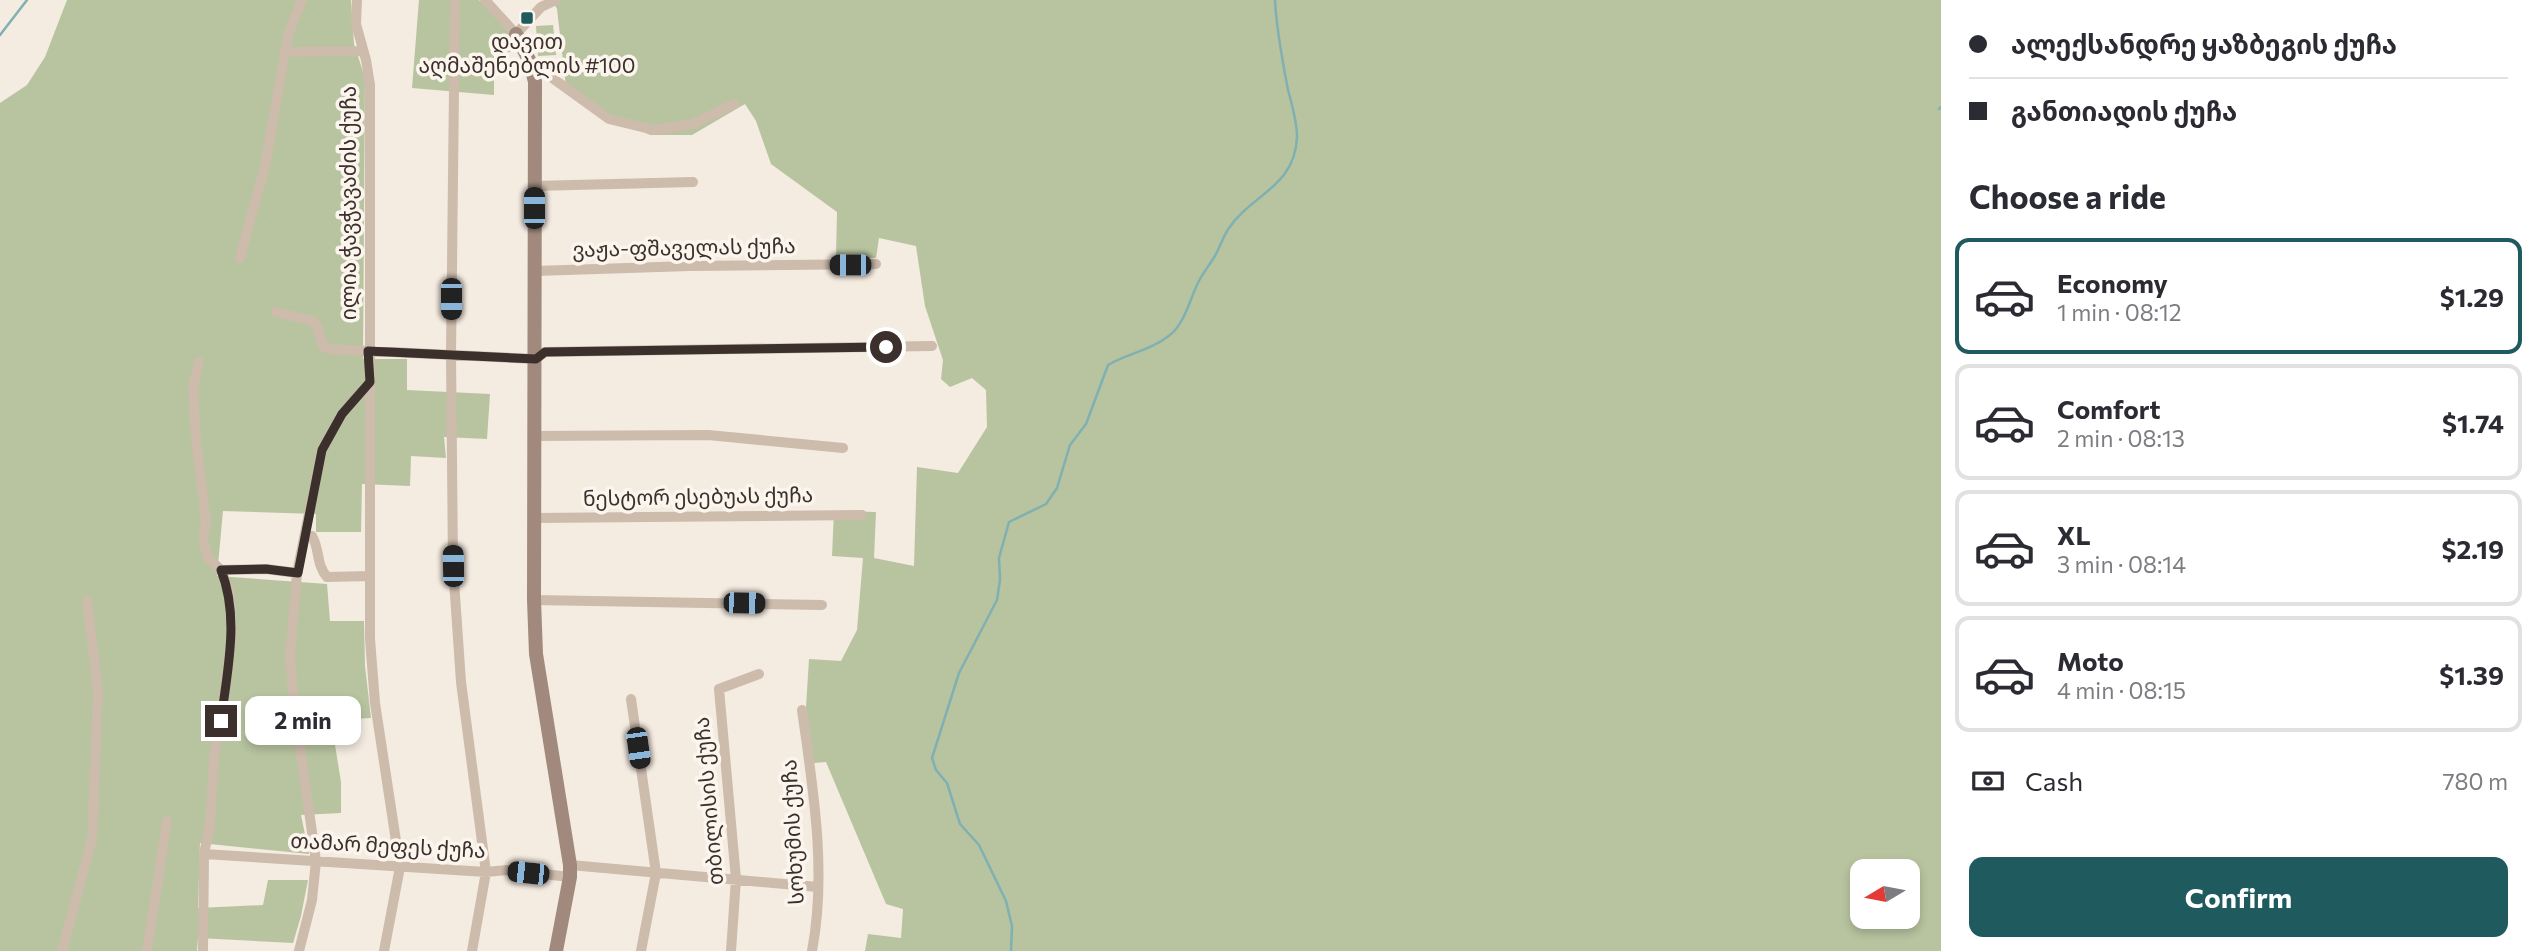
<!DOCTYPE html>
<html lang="en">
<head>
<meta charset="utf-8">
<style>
	:root { --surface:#fff; --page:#f2f2f3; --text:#2b2b33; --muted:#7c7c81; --line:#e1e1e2; --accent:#1f5a5e }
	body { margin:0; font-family:Commissioner,"Noto Sans Georgian",sans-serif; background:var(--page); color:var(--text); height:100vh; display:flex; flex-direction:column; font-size:26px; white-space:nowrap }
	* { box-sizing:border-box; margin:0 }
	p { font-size:23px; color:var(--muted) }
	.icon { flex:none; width:38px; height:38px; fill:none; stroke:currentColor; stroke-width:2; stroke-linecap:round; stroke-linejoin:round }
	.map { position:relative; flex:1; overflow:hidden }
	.sheet { display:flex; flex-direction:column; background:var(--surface); width:595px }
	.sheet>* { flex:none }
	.banner { display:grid; align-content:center; height:154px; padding:0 28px; background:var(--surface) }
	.needle { width:46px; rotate:260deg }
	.fabs { position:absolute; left:1850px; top:859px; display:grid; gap:14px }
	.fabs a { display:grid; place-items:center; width:70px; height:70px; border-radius:14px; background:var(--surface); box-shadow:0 4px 10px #0003; font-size:35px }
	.end { position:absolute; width:32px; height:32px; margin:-16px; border:9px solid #3b302b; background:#fff; box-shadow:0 0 0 4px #fff }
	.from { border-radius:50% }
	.bubble { position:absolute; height:49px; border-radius:14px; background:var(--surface); box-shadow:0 4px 10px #0003; font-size:23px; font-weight:700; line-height:49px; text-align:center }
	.car { position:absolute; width:21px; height:42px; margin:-21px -10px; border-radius:9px; box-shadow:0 0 5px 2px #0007; background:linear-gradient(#222 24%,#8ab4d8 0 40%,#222 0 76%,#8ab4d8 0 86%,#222 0) }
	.banner b { display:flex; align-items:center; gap:24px; height:66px; font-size:26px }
	.banner b+b { border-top:2px solid var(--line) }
	.banner i { width:18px; height:18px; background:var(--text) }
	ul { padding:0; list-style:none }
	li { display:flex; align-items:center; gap:21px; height:116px; margin:0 14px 10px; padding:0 14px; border:4px solid var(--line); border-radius:14px }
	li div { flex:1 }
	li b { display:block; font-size:26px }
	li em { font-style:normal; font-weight:700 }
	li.on { border-color:var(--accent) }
	li>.icon { width:63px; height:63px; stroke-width:1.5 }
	h2 { padding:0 28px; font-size:32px; line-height:84px }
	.pay { display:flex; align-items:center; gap:18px; height:77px; padding:0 28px; font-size:26px }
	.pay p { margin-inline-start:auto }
	.cta { display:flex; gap:14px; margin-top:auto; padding:14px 28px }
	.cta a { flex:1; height:80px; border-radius:14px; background:var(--accent); color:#fff; font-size:28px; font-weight:700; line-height:80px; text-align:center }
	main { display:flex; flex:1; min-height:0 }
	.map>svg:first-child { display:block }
	.green { fill:#b8c4a0; fill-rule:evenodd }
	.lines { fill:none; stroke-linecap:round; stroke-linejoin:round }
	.stream { stroke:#7fb0b2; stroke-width:2.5 }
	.street { stroke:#cdbbac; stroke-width:10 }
	.secondary { stroke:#a18a7d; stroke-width:14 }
	.route { stroke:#3b302b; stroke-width:9 }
	.poi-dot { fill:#1f5a5e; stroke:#fbf5ee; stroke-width:2.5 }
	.labels { text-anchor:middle; stroke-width:7; stroke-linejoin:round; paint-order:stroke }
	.poi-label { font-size:21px; fill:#3b302b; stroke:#fbf5ee }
	.street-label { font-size:21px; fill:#3b302b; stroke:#fbf5ee }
</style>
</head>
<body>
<main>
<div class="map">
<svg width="1941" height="951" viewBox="0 0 1941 951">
	<rect width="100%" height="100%" fill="#f4ebe1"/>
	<path class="green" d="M 67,0 L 351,0 L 354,44 L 365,78 L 363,359 L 407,359 L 407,390 L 490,394 L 487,439 L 444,437 L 446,458 L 411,456 L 410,486 L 362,484 L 361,532 L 316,532 L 316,514 L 223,511 L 217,576 L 327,584 L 330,621 L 364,621 L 365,666 L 371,718 L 331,720 L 341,782 L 341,813 L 301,815 L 309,854 L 200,843 L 198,908 L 263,905 L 268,880 L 308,880 L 301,916 L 293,943 L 198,938 L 197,951 L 0,951 L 0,103 L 27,85 L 45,57 Z
		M 419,0 L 479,0 L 513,34 L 520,49 L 494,56 L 494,95 L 412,88 Z
		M 552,0 L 1941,0 L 1941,951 L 865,951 L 868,934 L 901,938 L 903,909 L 886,904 L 826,762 L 814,763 L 806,707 L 809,659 L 841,661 L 857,630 L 863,558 L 832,556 L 834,511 L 876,512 L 874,558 L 914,566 L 917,467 L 958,473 L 987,427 L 986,390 L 972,378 L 950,387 L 941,379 L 943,360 L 925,306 L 916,246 L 879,238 L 876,258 L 836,257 L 837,212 L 771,164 L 756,121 L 745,104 L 692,135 L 650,135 L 604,113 L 566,87 L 557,9 ZM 1862,872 L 1908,872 L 1908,917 L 1862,917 Z
		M 553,25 L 556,55 L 538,56 L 536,26 Z"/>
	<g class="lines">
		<path class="stream" d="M 0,35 L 27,0
			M 1939,109 L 1941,107
			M 1011,951 L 1012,926 L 1006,901 L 979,845 L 960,824 L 947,783 L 936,770 L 932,758 L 959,673 L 997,600 L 1000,580 L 999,558 L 1009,522 L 1046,504 L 1057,488 L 1070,445 L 1086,424 L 1108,365 C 1128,353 1150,351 1170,335 C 1186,322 1190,297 1200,279 C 1205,270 1212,262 1217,252 C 1221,244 1224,235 1229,228 C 1252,194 1295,187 1297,137 C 1297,121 1292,105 1288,90 C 1283,64 1276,26 1275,0"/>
		<path class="street" d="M 357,0 L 356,24 L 366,60 L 370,85 L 370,639 L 375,703 L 400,867 L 384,951
			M 455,0 L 451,355 L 453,566 L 461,682 L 486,872 L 472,951
			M 485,0 L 516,34 L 541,7 L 556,0
			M 284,52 L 362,51
			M 530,62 L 609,119 L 654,130 L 693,124 L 734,104
			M 534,186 L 693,182
			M 240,258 L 265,166 L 288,35 L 302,0
			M 535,271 L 690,266 L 876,264
			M 276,312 L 313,321 L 317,327 L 323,346 L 329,349 L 536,359 L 545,352 L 932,346
			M 199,362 L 193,388 L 196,439 L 206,522 L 203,540 L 208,558 L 221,570 L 229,590 L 232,633 L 221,721 L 214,755 L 210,824 L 204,854 L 203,951
			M 534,436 L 708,435 L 843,448
			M 534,518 L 862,515
			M 305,536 L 312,536 C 320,549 316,565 327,577 L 370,576
			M 221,570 L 266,569 L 297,573
			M 534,600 L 822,605
			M 631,699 L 656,873 L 641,951
			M 802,710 C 813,788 827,872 812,951
			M 204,854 L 486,872 L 507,870 L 570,877
			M 570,865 L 818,887
			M 62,951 L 92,839 L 98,691 L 87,601
			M 147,951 L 167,821
			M 299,951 L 312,900 L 316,861 L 294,704 L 290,656 L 297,573 L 322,449 L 342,414 L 370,382
			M 731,951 L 736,879 L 719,689 L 759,674"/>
		<path class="secondary" d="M 516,34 L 530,62 L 535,82 L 534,600 L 536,654 L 570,865 L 570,877 L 556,951"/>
	</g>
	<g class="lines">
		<path class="route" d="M 221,721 C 227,671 240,618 221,570 L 266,569 L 298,573 L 322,450 L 342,414 L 370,382 L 368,351 L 536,359 L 545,352 L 886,347"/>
	</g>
	<rect class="poi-dot" x="520" y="11" width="14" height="14" rx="3.5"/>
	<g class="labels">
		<g class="poi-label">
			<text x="527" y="49">დავით<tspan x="527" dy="24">აღმაშენებლის #100</tspan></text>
		</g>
		<g class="street-label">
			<text transform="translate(349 203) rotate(-90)" y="7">ილია ჭავჭავაძის ქუჩა</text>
			<text transform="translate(684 248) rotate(-1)" y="7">ვაჟა-ფშაველას ქუჩა</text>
			<text transform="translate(698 497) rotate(-1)" y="7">ნესტორ ესებუას ქუჩა</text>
			<text transform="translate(709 801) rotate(-95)" y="7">თბილისის ქუჩა</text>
			<text transform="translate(793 832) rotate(-93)" y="7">სოხუმის ქუჩა</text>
			<text transform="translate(388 846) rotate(3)" y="7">თამარ მეფეს ქუჩა</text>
		</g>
	</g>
</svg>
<div class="fabs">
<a><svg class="needle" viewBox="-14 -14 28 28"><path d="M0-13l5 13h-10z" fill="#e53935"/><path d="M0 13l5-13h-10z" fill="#7c7c81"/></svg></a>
</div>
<i class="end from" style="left:886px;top:347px"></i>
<i class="end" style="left:221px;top:721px"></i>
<div class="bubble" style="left:245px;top:696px;width:116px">2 min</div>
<i class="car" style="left:534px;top:208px;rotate:0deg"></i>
<i class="car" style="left:850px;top:265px;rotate:270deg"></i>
<i class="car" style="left:451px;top:299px;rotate:180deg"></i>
<i class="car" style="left:453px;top:566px;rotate:359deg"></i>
<i class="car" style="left:744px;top:603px;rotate:91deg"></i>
<i class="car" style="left:638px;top:748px;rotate:172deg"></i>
<i class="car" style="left:528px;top:873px;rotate:276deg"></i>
</div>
<section class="sheet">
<div class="banner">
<b><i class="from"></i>ალექსანდრე ყაზბეგის ქუჩა</b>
<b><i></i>განთიადის ქუჩა</b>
</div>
<h2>Choose a ride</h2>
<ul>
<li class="on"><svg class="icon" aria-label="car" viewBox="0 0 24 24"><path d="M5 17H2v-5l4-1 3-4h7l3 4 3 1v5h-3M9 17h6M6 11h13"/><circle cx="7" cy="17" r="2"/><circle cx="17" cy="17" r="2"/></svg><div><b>Economy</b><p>1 min · 08:12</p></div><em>$1.29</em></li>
<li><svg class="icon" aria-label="car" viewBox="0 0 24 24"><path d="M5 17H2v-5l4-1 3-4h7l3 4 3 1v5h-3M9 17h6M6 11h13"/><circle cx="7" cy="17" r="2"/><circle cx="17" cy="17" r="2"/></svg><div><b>Comfort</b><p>2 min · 08:13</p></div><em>$1.74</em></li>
<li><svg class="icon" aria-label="car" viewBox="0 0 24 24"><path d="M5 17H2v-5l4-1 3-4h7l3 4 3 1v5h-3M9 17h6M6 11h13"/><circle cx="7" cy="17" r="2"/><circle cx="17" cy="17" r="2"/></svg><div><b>XL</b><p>3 min · 08:14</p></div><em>$2.19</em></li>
<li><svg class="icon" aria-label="car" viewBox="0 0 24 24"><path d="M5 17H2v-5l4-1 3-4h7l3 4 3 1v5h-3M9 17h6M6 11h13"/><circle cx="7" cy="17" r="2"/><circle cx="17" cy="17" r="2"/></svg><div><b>Moto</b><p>4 min · 08:15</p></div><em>$1.39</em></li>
</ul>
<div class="pay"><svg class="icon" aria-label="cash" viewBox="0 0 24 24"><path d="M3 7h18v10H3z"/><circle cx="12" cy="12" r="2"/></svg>Cash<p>780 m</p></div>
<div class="cta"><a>Confirm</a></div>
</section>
</main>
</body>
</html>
